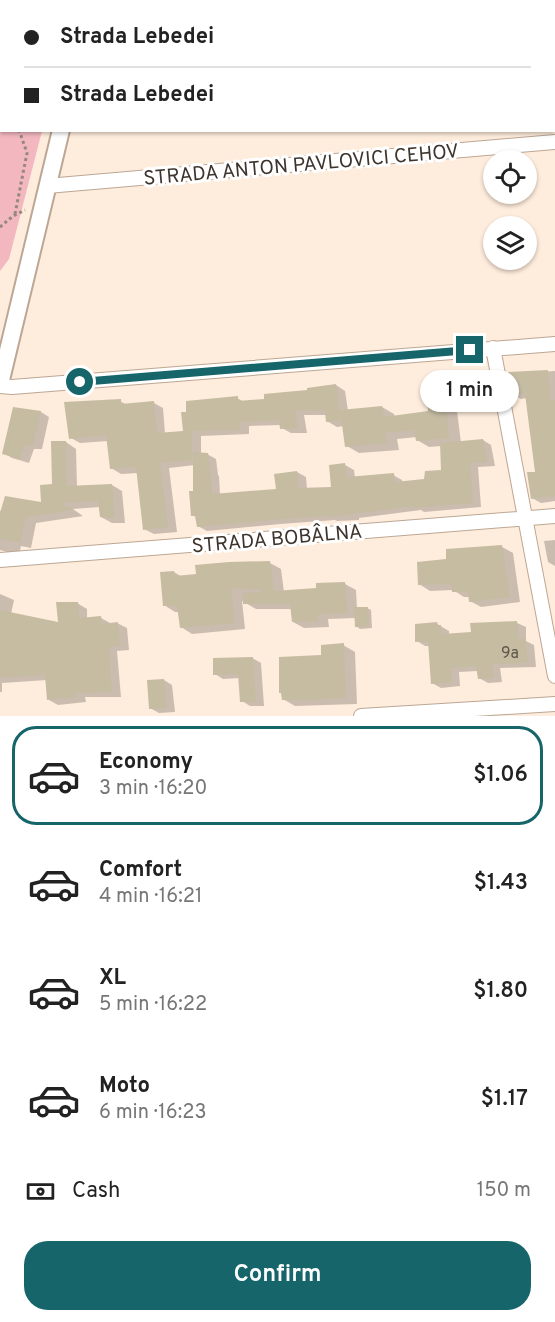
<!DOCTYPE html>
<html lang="en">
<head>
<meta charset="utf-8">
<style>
	:root { --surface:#fff; --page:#f2f2f2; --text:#222; --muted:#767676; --line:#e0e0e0; --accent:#16656a }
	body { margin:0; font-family:Overpass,sans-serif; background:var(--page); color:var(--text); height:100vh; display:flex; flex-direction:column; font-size:22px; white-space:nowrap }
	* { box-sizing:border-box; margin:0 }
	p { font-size:20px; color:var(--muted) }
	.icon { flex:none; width:33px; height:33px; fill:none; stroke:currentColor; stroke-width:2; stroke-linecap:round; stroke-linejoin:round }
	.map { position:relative; height:716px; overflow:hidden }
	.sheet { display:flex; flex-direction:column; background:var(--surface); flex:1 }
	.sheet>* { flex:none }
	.hud { position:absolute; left:0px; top:0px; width:555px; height:132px; box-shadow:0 2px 4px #0004; display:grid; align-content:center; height:132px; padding:0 24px; background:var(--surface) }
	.controls { position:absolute; left:483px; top:150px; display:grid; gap:12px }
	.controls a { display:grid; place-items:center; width:54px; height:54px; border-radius:50%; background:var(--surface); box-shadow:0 2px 4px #0004; font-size:30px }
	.end { position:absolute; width:27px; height:27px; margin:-14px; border:8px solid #16656a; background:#fff; box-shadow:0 0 0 3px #fff }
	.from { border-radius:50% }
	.bubble { position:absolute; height:42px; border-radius:21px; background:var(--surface); box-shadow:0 2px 4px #0004; font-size:20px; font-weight:600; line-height:42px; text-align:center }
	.hud b { display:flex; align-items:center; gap:21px; height:57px; font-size:22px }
	.hud b+b { border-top:2px solid var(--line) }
	.hud i { width:15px; height:15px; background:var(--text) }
	ul { padding:10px 0 0; list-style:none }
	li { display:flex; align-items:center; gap:18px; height:99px; margin:0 12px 9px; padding:0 12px; border:3px solid transparent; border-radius:24px }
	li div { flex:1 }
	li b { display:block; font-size:22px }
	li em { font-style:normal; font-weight:600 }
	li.selected { border-color:var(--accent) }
	li>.icon { width:54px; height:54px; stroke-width:1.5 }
	.pay { display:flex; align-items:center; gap:15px; height:66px; padding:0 24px; font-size:22px }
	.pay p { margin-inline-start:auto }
	.action { display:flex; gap:12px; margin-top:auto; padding:12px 24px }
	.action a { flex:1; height:69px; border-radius:24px; background:var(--accent); color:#fff; font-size:24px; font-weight:600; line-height:69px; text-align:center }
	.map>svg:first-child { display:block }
	.green { fill:#f3b7c0 }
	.shadow { fill:#0003; fill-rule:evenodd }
	.building { fill:#c5bca2 }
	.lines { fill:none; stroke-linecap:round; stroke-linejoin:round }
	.minor-casing { stroke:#bca794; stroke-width:16 }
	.tertiary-casing { stroke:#bca794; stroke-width:20 }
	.path { stroke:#95887d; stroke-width:3; stroke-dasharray:3 3; stroke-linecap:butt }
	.minor { stroke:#fff; stroke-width:14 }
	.tertiary { stroke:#fff; stroke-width:16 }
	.route { stroke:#16656a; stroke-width:8 }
	.labels { text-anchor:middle; stroke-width:6; stroke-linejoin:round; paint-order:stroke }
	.number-label { font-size:16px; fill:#5f564a }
	.street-label { font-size:20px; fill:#3d342d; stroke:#fff }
</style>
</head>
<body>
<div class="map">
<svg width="555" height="716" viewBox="0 0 555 716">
	<rect width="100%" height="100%" fill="#feecdc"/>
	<path class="green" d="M 0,0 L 72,0 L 72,2 L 2,2 L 2,130 L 42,131 L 9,259 L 0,271 Z"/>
	<path class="shadow" d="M 555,371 L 555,501 L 541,503 L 532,498 L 537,473 L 527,398 L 521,399 L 512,394 L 510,374 Z
		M 456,378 L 469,385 L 471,409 L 457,411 L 461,443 L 483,440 L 491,445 L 495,466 L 478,467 L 481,507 L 424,512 L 421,510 L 359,518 L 359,520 L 337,521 L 335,520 L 280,524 L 207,531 L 198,526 L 197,518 L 193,515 L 195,465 L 169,468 L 177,532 L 154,534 L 144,529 L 138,473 L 121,474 L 111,468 L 108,441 L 80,443 L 71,438 L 120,401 L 127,405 L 154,403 L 163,408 L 165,434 L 185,433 L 237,398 L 244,402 L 266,400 L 336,385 L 345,391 L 348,411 L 382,407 L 394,414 L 395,417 L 430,413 ZM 304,415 L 327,415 L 327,421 L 337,427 L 344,426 L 347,446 L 359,453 L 399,450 L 397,439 L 417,437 L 417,440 L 429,447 L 441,446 L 443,471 L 425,481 L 402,483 L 402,480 L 393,475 L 355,478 L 354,470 L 345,465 L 333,488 L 307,489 L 306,477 L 297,472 L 277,491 L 220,495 L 219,476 L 218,475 L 216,459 L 207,454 L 201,454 L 201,436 L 249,434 L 249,426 L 281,425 L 282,428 L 291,433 L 307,433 Z
		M 41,412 L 49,417 L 42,449 L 34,449 L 29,463 L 12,458 L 4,453 Z
		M 66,442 L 76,449 L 77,487 L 112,485 L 122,491 L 125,523 L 112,523 L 101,517 L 100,507 L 73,509 L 83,516 L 36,523 L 31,548 L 21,546 L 19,555 L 0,550 L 0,511 L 42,504 L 54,486 Z
		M 555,540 L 555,566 L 548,562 L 544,541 Z
		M 502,547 L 513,553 L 520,602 L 481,607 L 470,601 L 470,597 L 464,597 L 453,590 L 430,591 L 419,584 L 448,561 Z
		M 270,563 L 281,569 L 284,592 L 318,590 L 345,584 L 356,590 L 357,609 L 367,608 L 371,610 L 372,628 L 360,629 L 356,626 L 356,618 L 328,619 L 329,627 L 304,628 L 293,622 L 292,609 L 256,609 L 242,601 L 245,629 L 192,634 L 181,627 L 179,612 L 175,612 L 164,605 L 174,572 L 182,577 Z
		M 0,594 L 14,600 L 11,614 L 60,623 L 77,603 L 87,609 L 87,619 L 101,618 L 110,623 L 117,623 L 127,628 L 129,650 L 117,651 L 121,697 L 85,697 L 86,702 L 58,705 L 49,700 L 47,680 L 2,683 L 2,692 L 0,692 Z
		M 517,623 L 526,627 L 526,641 L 534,645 L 536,667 L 500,668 L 502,682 L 488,683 L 479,678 L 478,671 L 459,672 L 460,686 L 441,688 L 432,683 L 429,646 L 425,646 L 417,641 L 437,624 L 449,631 L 449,635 L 473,633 Z
		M 343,645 L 355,652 L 357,704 L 295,706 L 283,699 L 283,694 L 280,692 L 322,656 Z
		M 252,658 L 261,663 L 264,706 L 250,706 L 242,701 L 240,678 L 223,679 L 215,674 Z
		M 164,680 L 172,685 L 175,712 L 159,713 L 150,708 Z"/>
	<path class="building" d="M 548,370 L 550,400 L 555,400 L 555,496 L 531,499 L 527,472 L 535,472 L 525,394 L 511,395 L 508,372 Z
		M 457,376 L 459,403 L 446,404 L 449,438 L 416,441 L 414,430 L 386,433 L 387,443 L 345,447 L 340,410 L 382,406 L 384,417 L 428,411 L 425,378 Z
		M 336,384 L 341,420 L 326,422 L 325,411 L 295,410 L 298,428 L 280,429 L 279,420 L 240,422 L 240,430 L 192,431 L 192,460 L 160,463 L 168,527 L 143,530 L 136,467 L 110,469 L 106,435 L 69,439 L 64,402 L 121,399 L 121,404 L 154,401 L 157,433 L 183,431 L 181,412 L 186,412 L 186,401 L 238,396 L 238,401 L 264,399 L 264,394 L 307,390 L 307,388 Z
		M 13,407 L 41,411 L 33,445 L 25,445 L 20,459 L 2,454 Z
		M 483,439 L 487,462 L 470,463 L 473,503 L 414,508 L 414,506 L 351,514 L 351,515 L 327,517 L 327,516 L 271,520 L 197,527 L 195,516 L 191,516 L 189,491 L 193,491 L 193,452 L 208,453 L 210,470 L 211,470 L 212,494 L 276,489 L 274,474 L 297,471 L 299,488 L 331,487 L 329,465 L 345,463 L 347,477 L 394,473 L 395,482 L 424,479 L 425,471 L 441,470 L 440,443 Z
		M 51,441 L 66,441 L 67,486 L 112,484 L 115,518 L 100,517 L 98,501 L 63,503 L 64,506 L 73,508 L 73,510 L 26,517 L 20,542 L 0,539 L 0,513 L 5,496 L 41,502 L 40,485 L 52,484 Z
		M 502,545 L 510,597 L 469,602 L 468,592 L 452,592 L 451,584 L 418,585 L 417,562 L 446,559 L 446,549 Z
		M 270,561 L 274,591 L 316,588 L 316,583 L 345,582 L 348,613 L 318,614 L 318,621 L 292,622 L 290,604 L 243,604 L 243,593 L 261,592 L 260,590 L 231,588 L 235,623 L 180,628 L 177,606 L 163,606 L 160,572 L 174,571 L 175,576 L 196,574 L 195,565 L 229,562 Z
		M 56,602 L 78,602 L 79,618 L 101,616 L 102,624 L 118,622 L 120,646 L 109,647 L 112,692 L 76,693 L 77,697 L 47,700 L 45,675 L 0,678 L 0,610 L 58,622 Z
		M 354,607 L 368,607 L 369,626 L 355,627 Z
		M 517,621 L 519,639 L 525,639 L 528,663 L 492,664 L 494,678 L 478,679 L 476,666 L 451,668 L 452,682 L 431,684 L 428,641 L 415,642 L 415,624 L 437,622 L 438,625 L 441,625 L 442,634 L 471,632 L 470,623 Z
		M 344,643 L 346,698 L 303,700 L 282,700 L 281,693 L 279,693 L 279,657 L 321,655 L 321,645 Z
		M 253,657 L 256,702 L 240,702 L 238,674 L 213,675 L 213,658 Z
		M 164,679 L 167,708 L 149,709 L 147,680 Z"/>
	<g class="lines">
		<defs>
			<path id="minor" d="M 47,186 L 555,142
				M 493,348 L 555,676
				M 0,386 L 12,387 L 555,344
				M 0,560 L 555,516
				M 361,716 L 555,704"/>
			<path id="tertiary" d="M 92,2 L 92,0
				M 0,384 L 61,130"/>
		</defs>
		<use href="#minor" class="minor-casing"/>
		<use href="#tertiary" class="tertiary-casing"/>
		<path class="path" d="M 12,0 L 12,2
			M 22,2 L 27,0
			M 66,2 L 66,0
			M 0,16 L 2,11
			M 0,28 L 2,31
			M 0,37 L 2,34
			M 0,105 L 2,106
			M 15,214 L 27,153 L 19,130
			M 0,227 L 13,216 L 25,210"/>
		<use href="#minor" class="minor"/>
		<use href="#tertiary" class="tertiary"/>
	</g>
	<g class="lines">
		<path class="route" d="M 80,382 L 470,350"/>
	</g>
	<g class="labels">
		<g class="number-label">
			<text x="510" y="658">9a</text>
		</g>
		<g class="street-label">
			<text transform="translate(301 164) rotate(-5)" y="7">STRADA ANTON PAVLOVICI CEHOV</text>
			<text transform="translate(277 538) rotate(-5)" y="7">STRADA BOBÂLNA</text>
		</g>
	</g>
</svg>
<div class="controls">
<a><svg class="icon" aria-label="locate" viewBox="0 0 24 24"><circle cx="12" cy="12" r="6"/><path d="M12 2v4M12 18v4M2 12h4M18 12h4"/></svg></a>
<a><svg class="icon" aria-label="layers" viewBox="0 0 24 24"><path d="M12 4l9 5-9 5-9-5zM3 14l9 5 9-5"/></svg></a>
</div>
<i class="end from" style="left:80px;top:382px"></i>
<i class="end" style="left:470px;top:350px"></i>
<div class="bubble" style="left:420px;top:370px;width:99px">1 min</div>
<div class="hud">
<b><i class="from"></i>Strada Lebedei</b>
<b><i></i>Strada Lebedei</b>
</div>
</div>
<section class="sheet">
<ul>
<li class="selected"><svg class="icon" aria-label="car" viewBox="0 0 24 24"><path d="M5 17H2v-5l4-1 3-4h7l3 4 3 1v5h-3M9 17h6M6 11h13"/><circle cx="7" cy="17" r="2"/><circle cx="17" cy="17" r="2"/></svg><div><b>Economy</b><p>3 min · 16:20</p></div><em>$1.06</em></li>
<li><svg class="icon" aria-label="car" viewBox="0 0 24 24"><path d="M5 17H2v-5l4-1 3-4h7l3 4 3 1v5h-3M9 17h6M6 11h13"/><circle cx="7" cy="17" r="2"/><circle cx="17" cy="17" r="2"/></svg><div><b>Comfort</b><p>4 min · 16:21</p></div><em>$1.43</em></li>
<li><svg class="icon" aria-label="car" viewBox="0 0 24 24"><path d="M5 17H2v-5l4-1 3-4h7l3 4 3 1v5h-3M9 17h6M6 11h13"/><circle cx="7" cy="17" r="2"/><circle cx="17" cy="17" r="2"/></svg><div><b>XL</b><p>5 min · 16:22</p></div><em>$1.80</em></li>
<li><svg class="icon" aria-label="car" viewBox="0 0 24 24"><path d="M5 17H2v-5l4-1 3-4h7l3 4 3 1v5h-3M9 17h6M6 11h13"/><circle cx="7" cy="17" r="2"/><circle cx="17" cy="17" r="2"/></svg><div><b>Moto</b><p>6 min · 16:23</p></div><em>$1.17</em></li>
</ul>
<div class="pay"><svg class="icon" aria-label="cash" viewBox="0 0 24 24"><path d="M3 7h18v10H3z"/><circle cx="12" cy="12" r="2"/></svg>Cash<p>150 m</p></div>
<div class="action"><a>Confirm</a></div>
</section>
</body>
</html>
